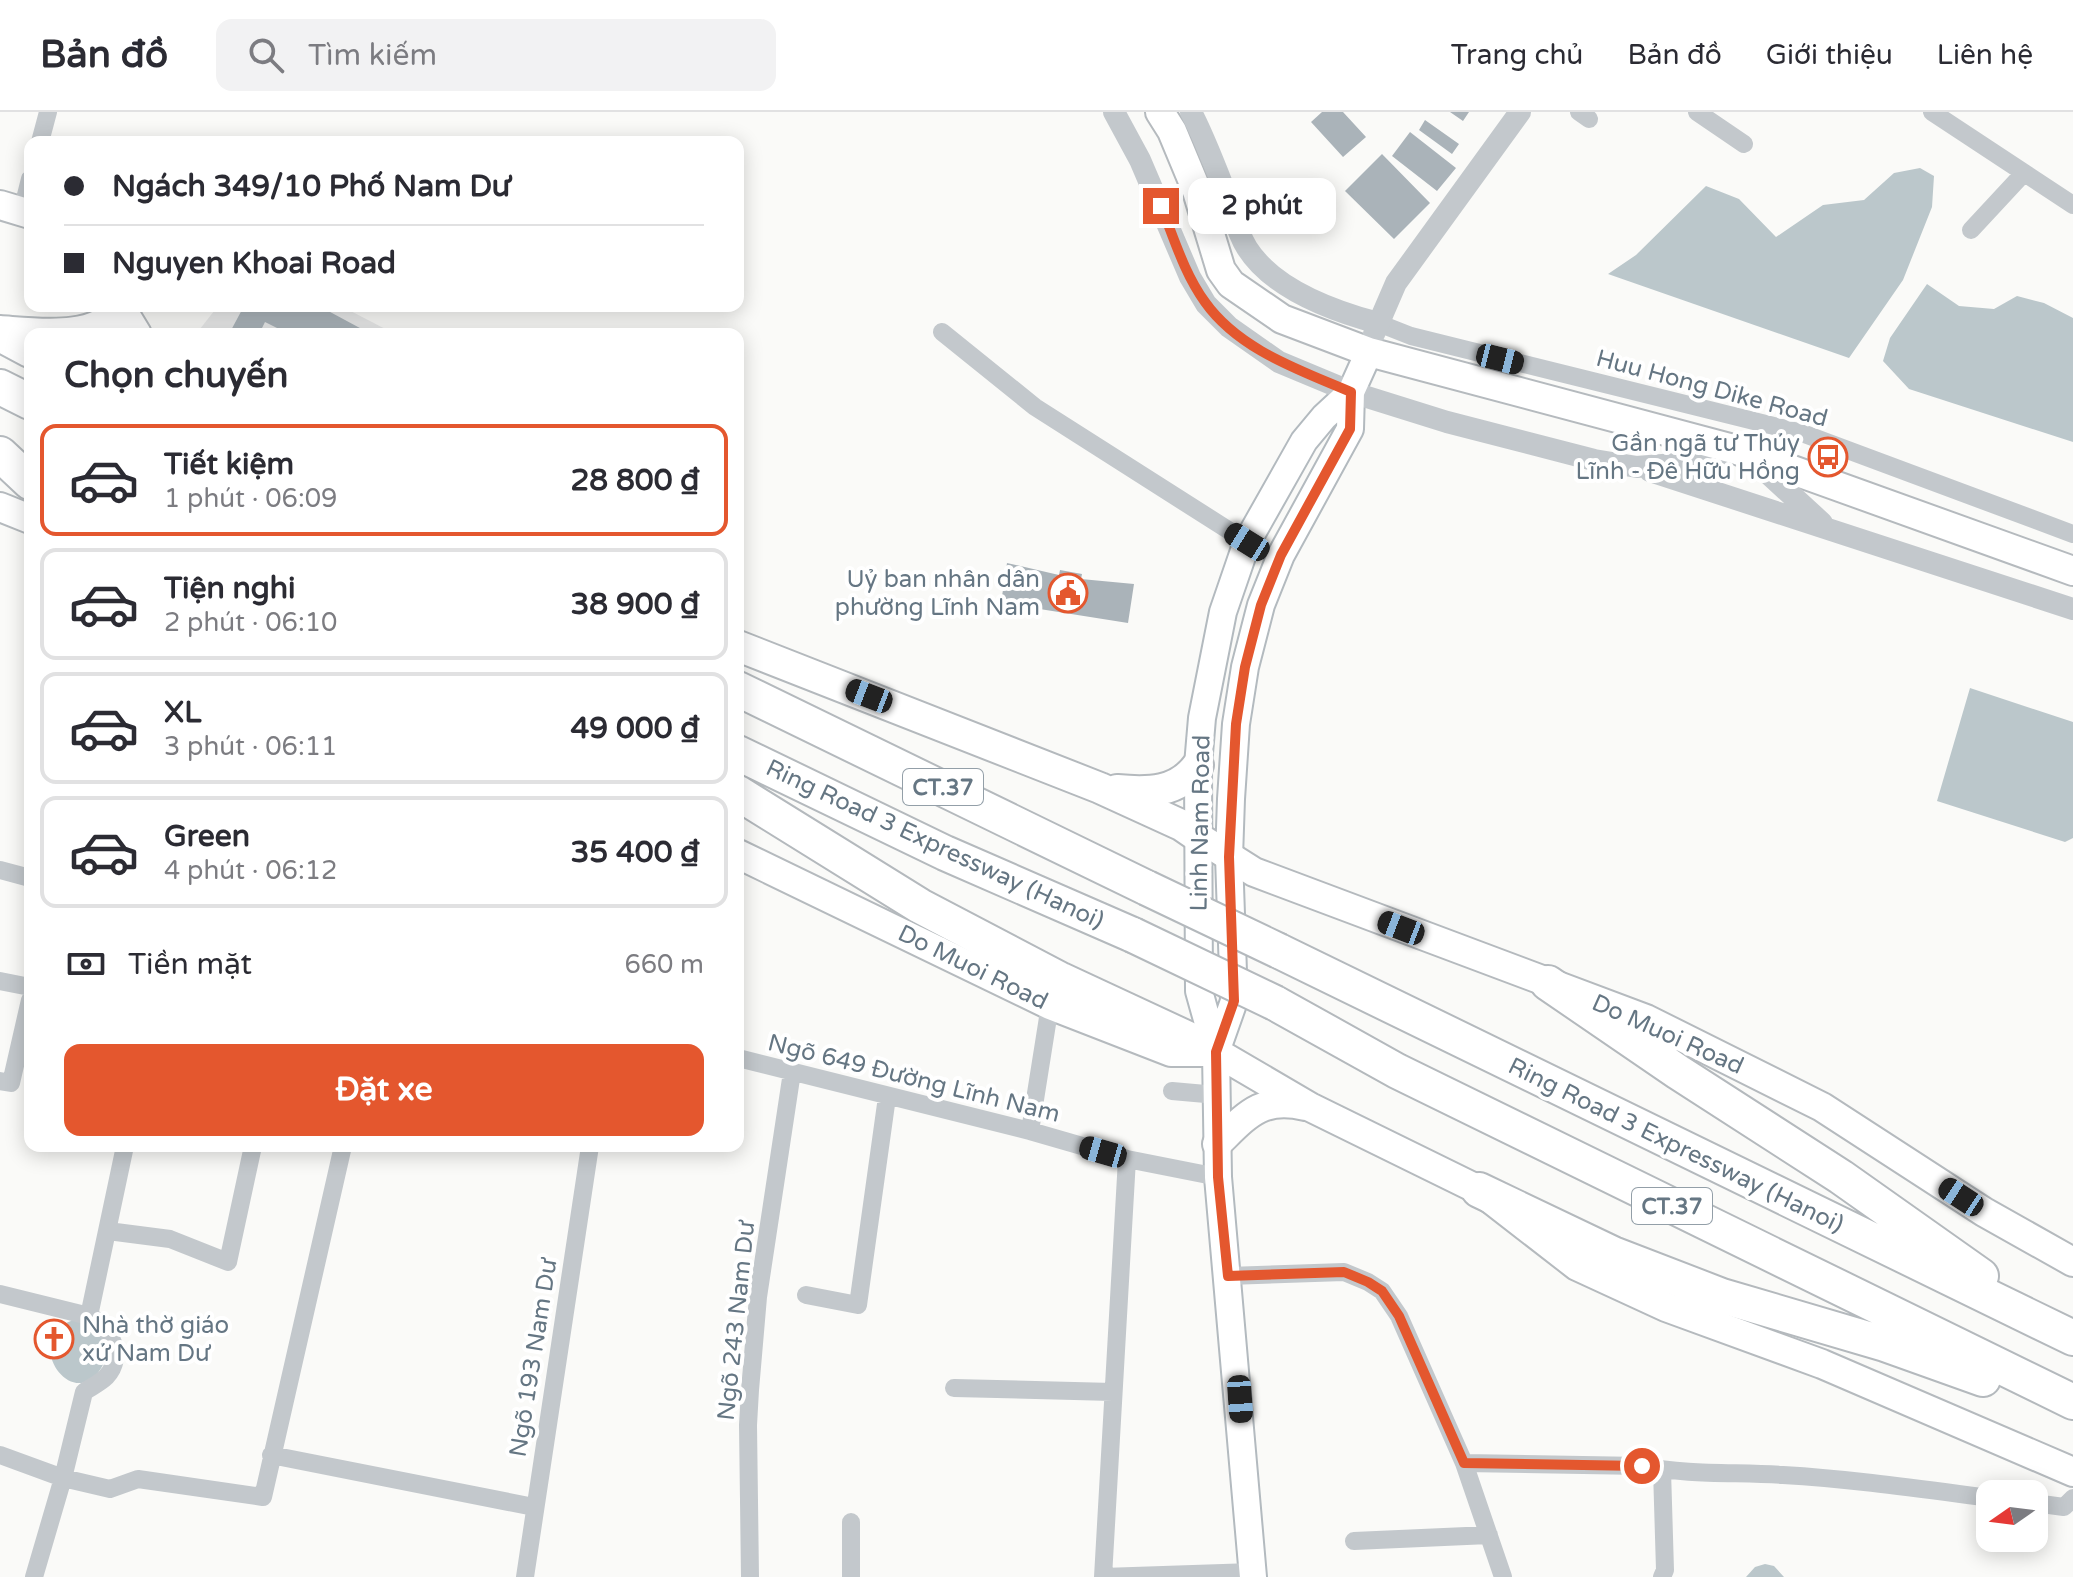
<!DOCTYPE html>
<html lang="vi">
<head>
<meta charset="utf-8">
<style>
	:root { --surface:#fff; --page:#f2f2f3; --text:#2b2b33; --muted:#7c7c81; --line:#e1e1e2; --accent:#e4572e }
	body { margin:0; font-family:"Varela Round",sans-serif; background:var(--page); color:var(--text); height:100vh; display:flex; flex-direction:column; font-size:30px; white-space:nowrap }
	* { box-sizing:border-box; margin:0 }
	p { font-size:26px; color:var(--muted) }
	.icon { flex:none; width:44px; height:44px; fill:none; stroke:currentColor; stroke-width:2; stroke-linecap:round; stroke-linejoin:round }
	.map { position:relative; flex:1; overflow:hidden }
	.panel { position:absolute; left:24px; top:216px; width:720px; height:824px; display:flex; flex-direction:column; background:var(--surface); border-radius:16px; box-shadow:0 4px 20px #0003 }
	.panel>* { flex:none }
	.top-card { position:absolute; left:24px; top:24px; width:720px; height:176px; border-radius:16px; box-shadow:0 4px 20px #0003; display:grid; align-content:center; height:176px; padding:0 40px; background:var(--surface) }
	.needle { width:52px; rotate:256deg }
	.controls { position:absolute; left:1976px; top:1368px; display:grid; gap:16px }
	.controls a { display:grid; place-items:center; width:72px; height:72px; border-radius:16px; background:var(--surface); box-shadow:0 4px 20px #0003; font-size:40px }
	.end { position:absolute; width:36px; height:36px; margin:-18px; border:10px solid #e4572e; background:#fff; box-shadow:0 0 0 4px #fff }
	.from { border-radius:50% }
	.bubble { position:absolute; height:56px; border-radius:16px; background:var(--surface); box-shadow:0 4px 20px #0003; font-size:26px; font-weight:700; line-height:56px; text-align:center }
	.car { position:absolute; width:24px; height:48px; margin:-24px -12px; border-radius:10px; box-shadow:0 0 6px 2px #0007; background:linear-gradient(#222 24%,#8ab4d8 0 40%,#222 0 76%,#8ab4d8 0 86%,#222 0) }
	.top-card b { display:flex; align-items:center; gap:28px; height:76px; font-size:30px }
	.top-card b+b { border-top:2px solid var(--line) }
	.top-card i { width:20px; height:20px; background:var(--text) }
	ul { padding:0; list-style:none }
	li { display:flex; align-items:center; gap:24px; height:112px; margin:0 16px 12px; padding:0 24px; border:4px solid var(--line); border-radius:16px }
	li div { flex:1 }
	li b { display:block; font-size:30px }
	li em { font-style:normal; font-weight:700 }
	li.selected { border-color:var(--accent) }
	li>.icon { width:72px; height:72px; stroke-width:1.5 }
	h2 { padding:0 40px; font-size:36px; line-height:96px }
	.pay { display:flex; align-items:center; gap:20px; height:88px; padding:0 40px; font-size:30px }
	.pay p { margin-inline-start:auto }
	.primary-button { display:flex; gap:16px; margin-top:auto; padding:16px 40px }
	.primary-button a { flex:1; height:92px; border-radius:16px; background:var(--accent); color:#fff; font-size:32px; font-weight:700; line-height:92px; text-align:center }
	header { display:flex; align-items:center; gap:48px; box-sizing:border-box; height:112px; padding:0 40px; background:var(--surface); border-bottom:2px solid var(--line) }
	header strong { font-size:38px }
	nav { display:flex; gap:44px; margin-inline-start:auto; font-size:28px }
	.search { width:560px; height:72px; background:var(--page); display:flex; align-items:center; gap:20px; box-sizing:border-box; padding:0 28px; border-radius:16px; color:var(--muted); font-size:30px }
	.map>svg:first-child { display:block }
	.built { fill:#e8e9e9 }
	.water { fill:#bbc7cb }
	.building { fill:#aab3b9 }
	.lines { fill:none; stroke-linecap:round; stroke-linejoin:round }
	.secondary-casing { stroke:#b3babf; stroke-width:30 }
	.primary-casing { stroke:#b5babe; stroke-width:32 }
	.trunk-casing { stroke:#b4b9bd; stroke-width:34 }
	.motorway-casing { stroke:#b4b9bd; stroke-width:38 }
	.minor { stroke:#c3c8cc; stroke-width:18 }
	.tertiary { stroke:#c3c8cc; stroke-width:22 }
	.secondary { stroke:#fff; stroke-width:26 }
	.primary { stroke:#fff; stroke-width:28 }
	.trunk { stroke:#fff; stroke-width:30 }
	.motorway { stroke:#fff; stroke-width:34 }
	.motorway-bridge-casing { stroke:#b4b9bd; stroke-width:38; stroke-linecap:butt }
	.motorway-bridge { stroke:#fff; stroke-width:34 }
	.route { stroke:#e4572e; stroke-width:10 }
	.labels { text-anchor:middle; stroke-width:8; stroke-linejoin:round; paint-order:stroke }
	.shield { fill:#fff; stroke:#939fa8; stroke-width:2 }
	.shield-label { font-size:22px; font-weight:bold; fill:#657683 }
	.street-label { font-size:24px; fill:#657683; stroke:#fff }
	.poi-label { font-size:24px; fill:#657683; stroke:#fff; text-anchor:end }
</style>
</head>
<body>
<header>
<strong>Bản đồ</strong>
<div class="search"><svg class="icon" aria-label="search" viewBox="0 0 24 24"><circle cx="10" cy="10" r="6"/><path d="M15 15l6 6"/></svg>Tìm kiếm</div>
<nav><a>Trang chủ</a><a>Bản đồ</a><a>Giới thiệu</a><a>Liên hệ</a></nav>
</header>
<div class="map">
<svg width="2073" height="1465" viewBox="0 0 2073 1465">
	<rect width="100%" height="100%" fill="#fafaf8"/>
	<path class="built" d="M 218,194 L 341,194 L 395,222 L 196,222 Z"/>
	<path class="water" d="M 1920,56 L 1934,64 L 1932,95 L 1903,168 L 1849,246 L 1608,162 L 1636,143 L 1706,74 L 1739,87 L 1776,125 L 1823,93 L 1864,88 L 1894,61 Z
		M 1927,172 L 1959,194 L 1994,197 L 2017,184 L 2044,191 L 2073,206 L 2073,330 L 1909,277 L 1883,249 L 1890,226 Z
		M 1970,576 L 2073,610 L 2073,726 L 2065,730 L 1937,689 Z
		M 77,1207 L 92,1211 L 110,1234 C 86,1324 10,1224 77,1207 Z
		M 1765,1452 L 1774,1454 L 1784,1465 L 1746,1465 L 1755,1455 Z"/>
	<path class="building" d="M 1322,0 L 1343,0 L 1366,25 L 1343,45 L 1311,10 Z
		M 1450,0 L 1469,0 L 1463,9 Z
		M 1425,8 L 1459,32 L 1452,42 L 1419,18 Z
		M 1410,20 L 1456,56 L 1437,79 L 1392,44 Z
		M 1382,42 L 1430,91 L 1394,127 L 1345,79 Z
		M 244,194 L 319,194 L 371,222 L 289,222 L 265,210 L 259,222 L 229,222 Z
		M 1007,451 L 1059,463 L 1060,458 L 1082,462 L 1081,467 L 1134,472 L 1128,511 L 1001,491 Z"/>
	<g class="lines">
		<defs>
			<path id="secondary" d="M 1216,940 L 1234,889 L 1229,745 L 1231,687 L 1236,612 L 1245,555 L 1261,493 L 1281,443 L 1350,317 L 1351,280 L 1369,240
				M 1253,1465 L 1218,1065 L 1216,940 L 1199,879 L 1198,653 L 1202,606 L 1223,500 L 1247,430 L 1304,329 L 1324,305 L 1351,280"/>
			<path id="primary" d="M 1160,0 L 1172,19 L 1197,79 L 1221,158 L 1231,172 L 1282,207 L 1369,240 L 1737,338 L 2073,459
				M 0,93 L 30,102
				M 120,194 L 137,222
				M 0,218 C 32,220 102,230 118,194
				M 0,395 L 30,407
				M 1197,724 L 1254,760 L 1646,907 L 1822,995 L 1984,1100 L 2073,1150
				M 738,742 L 1050,893 L 1171,940 L 1216,940 L 1310,995 L 1479,1078 L 1577,1154 L 1666,1195 L 1822,1252 L 2073,1360
				M 1217,1032 C 1245,1005 1261,983 1305,994"/>
			<path id="trunk" d="M 738,534 L 1100,676 L 1181,713 L 1197,724
				M 1117,678 C 1148,681 1178,681 1198,653"/>
			<path id="motorway" d="M 0,222 L 30,238
				M 0,275 L 30,290
				M 0,342 L 30,370
				M 738,577 L 1147,776
				M 738,641 L 945,741 L 1133,823
				M 738,681 L 920,794 L 1061,868 L 1216,940
				M 1279,839 L 2073,1226
				M 1548,871 L 1678,960 L 1841,1065 L 1981,1164
				M 1275,891 L 1397,959 L 2073,1290
				M 1479,1078 L 1613,1142 L 1722,1184 L 1885,1232 L 1983,1267"/>
		</defs>
		<use href="#secondary" class="secondary-casing"/>
		<use href="#primary" class="primary-casing"/>
		<use href="#trunk" class="trunk-casing"/>
		<use href="#motorway" class="motorway-casing"/>
		<path class="minor" d="M 1579,0 L 1589,7
			M 1697,0 L 1744,32
			M 1932,0 L 2073,93
			M 40,30 L 48,0
			M 22,99 L 30,67
			M 1971,118 L 2023,62
			M 1378,211 L 1411,224 L 1802,321 L 2073,422
			M 942,220 L 1035,295 L 1247,430
			M 0,758 L 30,766
			M 0,869 L 30,875
			M 738,946 L 1030,1019 L 1127,1047 L 1218,1065
			M 0,969 L 11,971 L 30,888
			M 1172,979 L 1217,983
			M 1030,1019 L 1050,893
			M 108,1119 L 170,1127 L 228,1150 L 253,1034
			M 1228,1164 L 1344,1160 L 1368,1170 L 1382,1179 L 1399,1204 L 1464,1351 L 1503,1465
			M 0,1182 L 89,1204
			M 806,1183 L 858,1193 L 887,985
			M 954,1276 L 1113,1280
			M 0,1343 L 63,1366 L 110,1377 L 138,1367 L 263,1385 L 343,1034
			M 271,1343 L 534,1395
			M 1464,1351 L 1642,1354 C 1688,1363 1736,1360 1783,1363 C 1852,1367 1921,1377 1990,1386
			M 2034,1391 L 2064,1395 L 2073,1386
			M 851,1410 L 851,1465
			M 1354,1429 L 1489,1423
			M 34,1465 L 63,1366 L 84,1280 C 91,1275 100,1271 106,1265 C 126,1244 110,1214 89,1204 L 125,1034
			M 525,1465 L 590,1034
			M 750,1465 L 748,1313 L 750,1278 L 758,1185 L 792,960
			M 1103,1465 L 1127,1047
			M 1103,1465 L 1253,1460
			M 1662,1465 L 1665,1458 L 1662,1358"/>
		<path class="tertiary" d="M 1114,0 L 1140,48 L 1190,165 L 1206,192 L 1229,215 L 1279,250 L 1351,280 L 1447,310 L 1594,348 L 1637,355 L 1675,352 L 1736,339
			M 1191,0 C 1205,27 1216,56 1227,85 C 1233,102 1237,120 1247,136 C 1273,177 1333,199 1378,211
			M 1374,222 L 1396,171 L 1520,0
			M 1750,345 L 1822,411
			M 1650,359 L 2073,497"/>
		<use href="#secondary" class="secondary"/>
		<use href="#primary" class="primary"/>
		<use href="#trunk" class="trunk"/>
		<use href="#motorway" class="motorway"/>
		<defs>
			<path id="motorway-bridge" d="M 1147,776 L 1279,839
				M 1133,823 L 1275,891"/>
		</defs>
		<use href="#motorway-bridge" class="motorway-bridge-casing"/>
		<use href="#motorway-bridge" class="motorway-bridge"/>
	</g>
	<g class="lines">
		<path class="route" d="M 1161,94 C 1174,126 1184,161 1205,190 C 1239,238 1300,258 1351,280 L 1350,317 L 1281,443 L 1261,493 L 1245,555 L 1236,612 L 1229,745 L 1234,889 L 1216,940 L 1218,1065 L 1228,1164 L 1344,1160 L 1368,1170 L 1382,1179 L 1399,1204 L 1464,1351 L 1642,1354"/>
	</g>
	<defs>
		<symbol id="bus-ring" viewBox="-11 -11 22 22"><circle r="9.5" fill="#fff" stroke="#e4572e" stroke-width="1.5"/><path d="M-5-6H5V4H4V6H2V4H-2V6H-4V4H-5ZM-3.5-4V0h7V-4ZM-3.5 1.2v1.5H-2V1.2ZM2 1.2v1.5H3.5V1.2Z" fill="#e4572e"/></symbol>
		<symbol id="civic-ring" viewBox="-11 -11 22 22"><circle r="9.5" fill="#fff" stroke="#e4572e" stroke-width="1.5"/><path d="M-.6-6.5H3V-4.5H.6V-3L4-1V1h2V6H-6V1h2V-1L-.6-3ZM-1.2 2.5V6h2.4V2.5Z" fill="#e4572e"/></symbol>
		<symbol id="church-ring" viewBox="-11 -11 22 22"><circle r="9.5" fill="#fff" stroke="#e4572e" stroke-width="1.5"/><path d="M-1.2-6h2.4v3.5h3.3v2.4h-3.3V6h-2.4V-.1h-3.3v-2.4h3.3Z" fill="#e4572e"/></symbol>
	</defs>
	<g fill-rule="evenodd">
		<use href="#bus-ring" x="1806" y="323" width="44" height="44"/>
		<use href="#civic-ring" x="1046" y="459" width="44" height="44"/>
		<use href="#church-ring" x="32" y="1205" width="44" height="44"/>
	</g>
	<g class="labels">
		<g class="shield">
			<rect x="903" y="657" width="80" height="36" rx="6"/>
			<rect x="1632" y="1076" width="80" height="36" rx="6"/>
		</g>
		<g class="shield-label">
			<text x="943" y="683">CT.37</text>
			<text x="1672" y="1102">CT.37</text>
		</g>
		<g class="street-label">
			<text transform="translate(1712 276) rotate(15)" y="8">Huu Hong Dike Road</text>
			<text transform="translate(1200 711) rotate(-89)" y="8">Linh Nam Road</text>
			<text transform="translate(935 732) rotate(25)" y="8">Ring Road 3 Expressway (Hanoi)</text>
			<text transform="translate(973 855) rotate(26)" y="8">Do Muoi Road</text>
			<text transform="translate(1668 922) rotate(24)" y="8">Do Muoi Road</text>
			<text transform="translate(914 966) rotate(14)" y="8">Ngõ 649 Đường Lĩnh Nam</text>
			<text transform="translate(1676 1033) rotate(26)" y="8">Ring Road 3 Expressway (Hanoi)</text>
			<text transform="translate(736 1209) rotate(-84)" y="8">Ngõ 243 Nam Dư</text>
			<text transform="translate(533 1246) rotate(-81)" y="8">Ngõ 193 Nam Dư</text>
		</g>
		<g class="poi-label">
			<text x="1800" y="339">Gần ngã tư Thúy<tspan x="1800" dy="28">Lĩnh - Đê Hữu Hồng</tspan></text>
			<text x="1040" y="475">Uỷ ban nhân dân<tspan x="1040" dy="28">phường Lĩnh Nam</tspan></text>
			<text x="82" y="1221" text-anchor="start">Nhà thờ giáo<tspan x="82" dy="28">xứ Nam Dư</tspan></text>
		</g>
	</g>
</svg>
<div class="controls">
<a><svg class="needle" viewBox="-14 -14 28 28"><path d="M0-13l5 13h-10z" fill="#e53935"/><path d="M0 13l5-13h-10z" fill="#7c7c81"/></svg></a>
</div>
<i class="end from" style="left:1642px;top:1354px"></i>
<i class="end" style="left:1161px;top:94px"></i>
<div class="bubble" style="left:1188px;top:66px;width:148px">2 phút</div>
<i class="car" style="left:1500px;top:247px;rotate:104deg"></i>
<i class="car" style="left:1247px;top:430px;rotate:302deg"></i>
<i class="car" style="left:869px;top:584px;rotate:291deg"></i>
<i class="car" style="left:1401px;top:816px;rotate:291deg"></i>
<i class="car" style="left:1103px;top:1040px;rotate:286deg"></i>
<i class="car" style="left:1961px;top:1085px;rotate:303deg"></i>
<i class="car" style="left:1240px;top:1287px;rotate:176deg"></i>
<div class="top-card">
<b><i class="from"></i>Ngách 349/10 Phố Nam Dư</b>
<b><i></i>Nguyen Khoai Road</b>
</div>
<section class="panel">
<h2>Chọn chuyến</h2>
<ul>
<li class="selected"><svg class="icon" aria-label="car" viewBox="0 0 24 24"><path d="M5 17H2v-5l4-1 3-4h7l3 4 3 1v5h-3M9 17h6M6 11h13"/><circle cx="7" cy="17" r="2"/><circle cx="17" cy="17" r="2"/></svg><div><b>Tiết kiệm</b><p>1 phút · 06:09</p></div><em>28 800 ₫</em></li>
<li><svg class="icon" aria-label="car" viewBox="0 0 24 24"><path d="M5 17H2v-5l4-1 3-4h7l3 4 3 1v5h-3M9 17h6M6 11h13"/><circle cx="7" cy="17" r="2"/><circle cx="17" cy="17" r="2"/></svg><div><b>Tiện nghi</b><p>2 phút · 06:10</p></div><em>38 900 ₫</em></li>
<li><svg class="icon" aria-label="car" viewBox="0 0 24 24"><path d="M5 17H2v-5l4-1 3-4h7l3 4 3 1v5h-3M9 17h6M6 11h13"/><circle cx="7" cy="17" r="2"/><circle cx="17" cy="17" r="2"/></svg><div><b>XL</b><p>3 phút · 06:11</p></div><em>49 000 ₫</em></li>
<li><svg class="icon" aria-label="car" viewBox="0 0 24 24"><path d="M5 17H2v-5l4-1 3-4h7l3 4 3 1v5h-3M9 17h6M6 11h13"/><circle cx="7" cy="17" r="2"/><circle cx="17" cy="17" r="2"/></svg><div><b>Green</b><p>4 phút · 06:12</p></div><em>35 400 ₫</em></li>
</ul>
<div class="pay"><svg class="icon" aria-label="cash" viewBox="0 0 24 24"><path d="M3 7h18v10H3z"/><circle cx="12" cy="12" r="2"/></svg>Tiền mặt<p>660 m</p></div>
<div class="primary-button"><a>Đặt xe</a></div>
</section>
</div>
</body>
</html>
